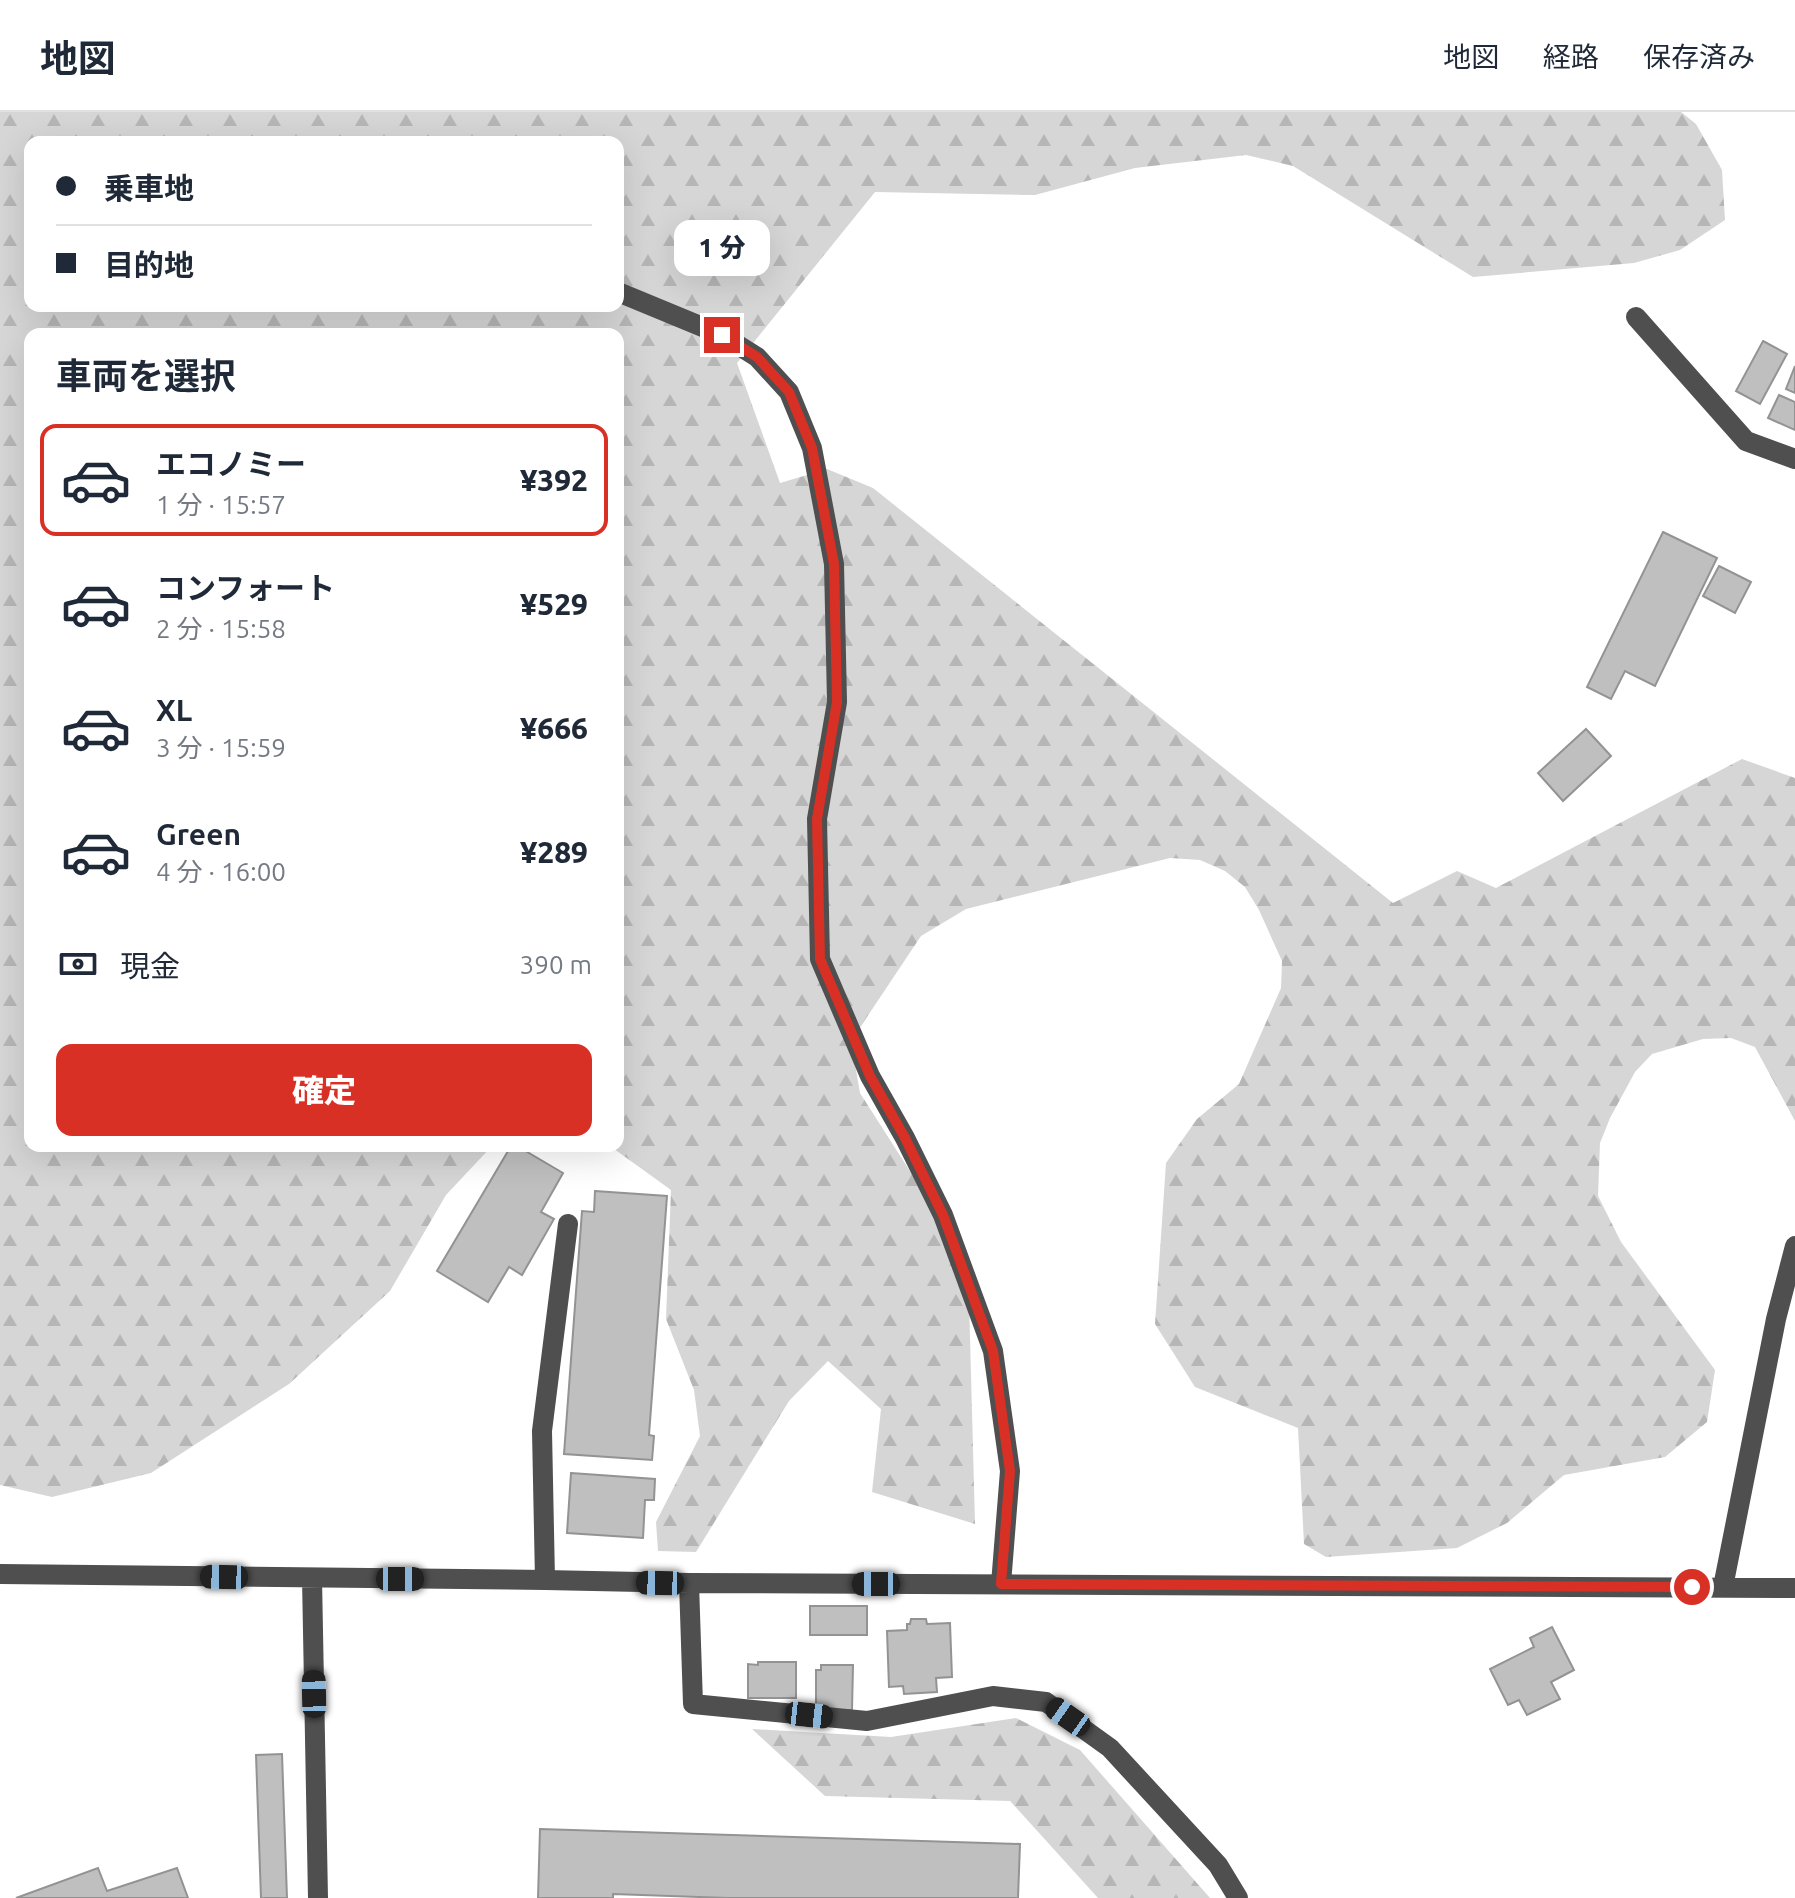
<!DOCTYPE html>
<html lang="ja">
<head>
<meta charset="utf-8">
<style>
	:root { --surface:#fff; --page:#f6f6f7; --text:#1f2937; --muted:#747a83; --line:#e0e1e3; --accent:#d93025 }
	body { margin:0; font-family:Ubuntu,"Noto Sans JP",sans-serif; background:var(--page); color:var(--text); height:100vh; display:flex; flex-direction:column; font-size:30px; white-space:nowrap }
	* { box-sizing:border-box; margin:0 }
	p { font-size:26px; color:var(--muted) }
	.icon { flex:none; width:44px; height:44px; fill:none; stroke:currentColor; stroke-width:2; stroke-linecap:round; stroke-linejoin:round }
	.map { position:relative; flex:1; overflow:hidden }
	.sheet { position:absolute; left:24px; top:216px; width:600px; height:824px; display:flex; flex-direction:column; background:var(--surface); border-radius:16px; box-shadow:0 8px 32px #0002 }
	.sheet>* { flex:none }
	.hud { position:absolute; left:24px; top:24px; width:600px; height:176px; border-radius:16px; box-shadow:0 8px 32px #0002; display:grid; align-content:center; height:176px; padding:0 32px; background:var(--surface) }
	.end { position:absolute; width:36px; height:36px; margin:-18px; border:10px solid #d93025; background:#fff; box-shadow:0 0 0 4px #fff }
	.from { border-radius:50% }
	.bubble { position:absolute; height:56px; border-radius:16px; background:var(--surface); box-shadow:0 8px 32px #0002; font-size:26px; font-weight:800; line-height:56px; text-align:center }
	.car { position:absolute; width:24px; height:48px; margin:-24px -12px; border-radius:10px; box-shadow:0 0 6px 2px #0007; background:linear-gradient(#222 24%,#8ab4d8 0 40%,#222 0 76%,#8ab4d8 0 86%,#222 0) }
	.hud b { display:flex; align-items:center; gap:28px; height:76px; font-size:30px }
	.hud b+b { border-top:2px solid var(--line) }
	.hud i { width:20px; height:20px; background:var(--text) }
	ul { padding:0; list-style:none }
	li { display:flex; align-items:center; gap:24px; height:112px; margin:0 16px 12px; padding:0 16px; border:4px solid transparent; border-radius:16px }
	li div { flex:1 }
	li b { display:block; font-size:30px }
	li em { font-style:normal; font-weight:800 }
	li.current { border-color:var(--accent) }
	li>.icon { width:72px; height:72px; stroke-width:1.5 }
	h2 { padding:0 32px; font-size:36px; line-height:96px }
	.pay { display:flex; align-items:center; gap:20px; height:88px; padding:0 32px; font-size:30px }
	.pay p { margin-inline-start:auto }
	.action { display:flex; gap:16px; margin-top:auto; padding:16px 32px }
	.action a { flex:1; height:92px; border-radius:16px; background:var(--accent); color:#fff; font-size:32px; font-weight:800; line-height:92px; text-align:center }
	header { display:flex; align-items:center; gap:48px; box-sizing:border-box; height:112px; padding:0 40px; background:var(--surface); border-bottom:2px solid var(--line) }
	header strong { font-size:38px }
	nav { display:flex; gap:44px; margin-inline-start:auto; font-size:28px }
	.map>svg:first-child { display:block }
	.forest { fill:url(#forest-firs); fill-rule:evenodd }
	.building { fill:#bfbfbf; stroke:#939393; stroke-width:2 }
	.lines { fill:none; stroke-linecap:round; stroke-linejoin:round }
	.minor { stroke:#4f4f4f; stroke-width:20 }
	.route { stroke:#d93025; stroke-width:10 }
</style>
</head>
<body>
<header>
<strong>地図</strong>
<nav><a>地図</a><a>経路</a><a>保存済み</a></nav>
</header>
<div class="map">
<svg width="1795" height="1786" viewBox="0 0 1795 1786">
	<defs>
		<pattern id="forest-firs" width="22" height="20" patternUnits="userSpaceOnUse" patternTransform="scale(2)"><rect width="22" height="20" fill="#d6d6d6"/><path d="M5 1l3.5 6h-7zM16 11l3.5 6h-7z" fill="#b6b6b6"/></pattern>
	</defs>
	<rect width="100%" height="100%" fill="#fff"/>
	<path class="forest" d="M 0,0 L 1681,0 L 1696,12 L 1722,58 L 1725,108 L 1680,138 L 1634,151 L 1473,165 L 1293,54 L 1246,43 L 1135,56 L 1035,83 L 875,80 L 737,251 L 780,371 L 827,357 L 873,376 L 1393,791 L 1457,759 L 1496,776 L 1742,647 L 1795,666 L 1795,1009 L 1755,935 L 1731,926 L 1703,927 L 1652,942 L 1635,960 L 1610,1006 L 1600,1031 L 1598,1084 L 1621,1130 L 1715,1258 L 1707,1310 L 1665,1345 L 1564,1363 L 1507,1411 L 1457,1436 L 1326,1445 L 1304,1432 L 1298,1316 L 1195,1275 L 1155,1212 L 1166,1051 L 1197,1007 L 1239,972 L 1281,876 L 1282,849 L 1259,798 L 1245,775 L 1225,759 L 1200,748 L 1170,746 L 966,797 L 921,824 L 851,929 L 860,981 L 968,1150 L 975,1412 L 872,1380 L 881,1297 L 828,1249 L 789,1289 L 696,1440 L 658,1439 L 656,1410 L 700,1324 L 694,1278 L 666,1207 L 671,1078 L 610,1034 L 618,1034 L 618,222 L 30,222 L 30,1034 L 492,1034 L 446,1083 L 390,1179 L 289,1272 L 151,1361 L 52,1385 L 0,1373 ZM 30,30 L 618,30 L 618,194 L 30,194 Z
		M 1016,1606 L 1080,1638 L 1210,1786 L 1098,1786 L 1010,1689 L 825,1684 L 752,1617 L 891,1625 Z"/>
	<path class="building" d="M 1763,229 L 1787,242 L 1760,292 L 1736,279 Z
		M 1795,254 L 1795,281 L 1786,277 Z
		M 1779,283 L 1795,290 L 1795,318 L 1768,306 Z
		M 1663,420 L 1717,446 L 1655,574 L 1625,559 L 1611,587 L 1587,575 Z
		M 1719,454 L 1751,470 L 1735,501 L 1703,484 Z
		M 1586,617 L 1611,644 L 1563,689 L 1538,661 Z
		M 511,1034 L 517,1034 L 563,1061 L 541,1100 L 554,1107 L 522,1163 L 509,1155 L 488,1190 L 437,1159 Z
		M 595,1079 L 667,1084 L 649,1323 L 654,1324 L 652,1348 L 564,1342 L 582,1099 L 594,1100 Z
		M 571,1361 L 655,1367 L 654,1388 L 645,1388 L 643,1426 L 567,1421 Z
		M 810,1494 L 867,1494 L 867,1523 L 810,1523 Z
		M 911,1507 L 926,1507 L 927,1512 L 950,1511 L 952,1565 L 936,1566 L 937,1580 L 904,1582 L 903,1574 L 889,1575 L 887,1519 L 907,1518 L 907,1512 L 910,1512 Z
		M 1552,1515 L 1574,1558 L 1551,1570 L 1560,1587 L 1527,1603 L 1519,1588 L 1508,1593 L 1490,1557 L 1534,1535 L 1530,1526 Z
		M 758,1550 L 796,1550 L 796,1586 L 748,1586 L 748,1552 L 758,1553 Z
		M 821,1553 L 853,1553 L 852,1598 L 816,1598 L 816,1558 L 821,1558 Z
		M 282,1642 L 287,1786 L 261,1786 L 256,1643 Z
		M 540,1717 L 1020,1732 L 1018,1786 L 728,1786 L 613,1782 L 613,1786 L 538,1786 Z
		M 98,1756 L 107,1779 L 177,1756 L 188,1786 L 16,1786 Z"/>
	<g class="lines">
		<path class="minor" d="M 618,180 L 722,223 L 757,245 L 789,280 L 812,336 L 834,452 L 837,590 L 817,707 L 820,847 L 870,964 L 905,1026 L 943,1103 L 993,1239 L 1010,1359 L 1001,1472
			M 1636,205 L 1746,329 L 1795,347
			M 0,1462 L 545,1468 L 689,1471 L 1795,1476
			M 312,1466 L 318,1786
			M 545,1468 L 542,1319 L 568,1112
			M 689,1471 L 693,1592 L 867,1609 L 993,1584 L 1046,1590 L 1110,1636 L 1218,1753 L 1238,1786
			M 1723,1475 L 1776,1207 L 1795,1134"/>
	</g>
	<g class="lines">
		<path class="route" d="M 722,223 L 757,245 L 789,280 L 812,336 L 834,452 L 837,590 L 817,707 L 820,847 L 870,964 L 905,1026 L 943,1103 L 993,1239 L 1010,1359 L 1001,1472 L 1692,1475"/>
	</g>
</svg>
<i class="end from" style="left:1692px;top:1475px"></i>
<i class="end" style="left:722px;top:223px"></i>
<div class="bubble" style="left:674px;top:108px;width:96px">1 分</div>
<i class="car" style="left:224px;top:1465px;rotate:271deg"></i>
<i class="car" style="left:400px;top:1467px;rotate:90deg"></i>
<i class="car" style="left:660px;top:1471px;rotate:271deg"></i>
<i class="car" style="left:876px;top:1472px;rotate:270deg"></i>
<i class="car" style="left:314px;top:1582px;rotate:359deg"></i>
<i class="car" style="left:809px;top:1603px;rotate:96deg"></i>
<i class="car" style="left:1068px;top:1605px;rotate:305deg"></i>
<div class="hud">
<b><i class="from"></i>乗車地</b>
<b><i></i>目的地</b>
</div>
<section class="sheet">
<h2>車両を選択</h2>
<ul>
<li class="current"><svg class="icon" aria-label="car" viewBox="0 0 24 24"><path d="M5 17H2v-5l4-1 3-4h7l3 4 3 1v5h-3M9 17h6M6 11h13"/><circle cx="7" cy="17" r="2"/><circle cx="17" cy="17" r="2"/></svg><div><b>エコノミー</b><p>1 分 · 15:57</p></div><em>¥392</em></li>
<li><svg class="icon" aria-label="car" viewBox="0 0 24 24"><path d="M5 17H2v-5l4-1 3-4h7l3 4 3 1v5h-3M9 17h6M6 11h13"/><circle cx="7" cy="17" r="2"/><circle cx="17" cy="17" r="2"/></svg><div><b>コンフォート</b><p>2 分 · 15:58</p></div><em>¥529</em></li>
<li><svg class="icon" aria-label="car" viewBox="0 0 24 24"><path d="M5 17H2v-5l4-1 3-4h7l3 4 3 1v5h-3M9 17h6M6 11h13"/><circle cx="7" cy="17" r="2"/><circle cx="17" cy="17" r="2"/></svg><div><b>XL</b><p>3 分 · 15:59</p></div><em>¥666</em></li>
<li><svg class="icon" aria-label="car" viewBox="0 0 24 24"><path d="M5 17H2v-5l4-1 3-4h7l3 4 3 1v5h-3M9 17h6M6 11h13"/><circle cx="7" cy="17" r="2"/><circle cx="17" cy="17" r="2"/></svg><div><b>Green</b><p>4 分 · 16:00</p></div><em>¥289</em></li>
</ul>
<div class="pay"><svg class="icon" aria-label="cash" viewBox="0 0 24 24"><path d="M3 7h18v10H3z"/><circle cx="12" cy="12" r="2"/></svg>現金<p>390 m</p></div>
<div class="action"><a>確定</a></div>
</section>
</div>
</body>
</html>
